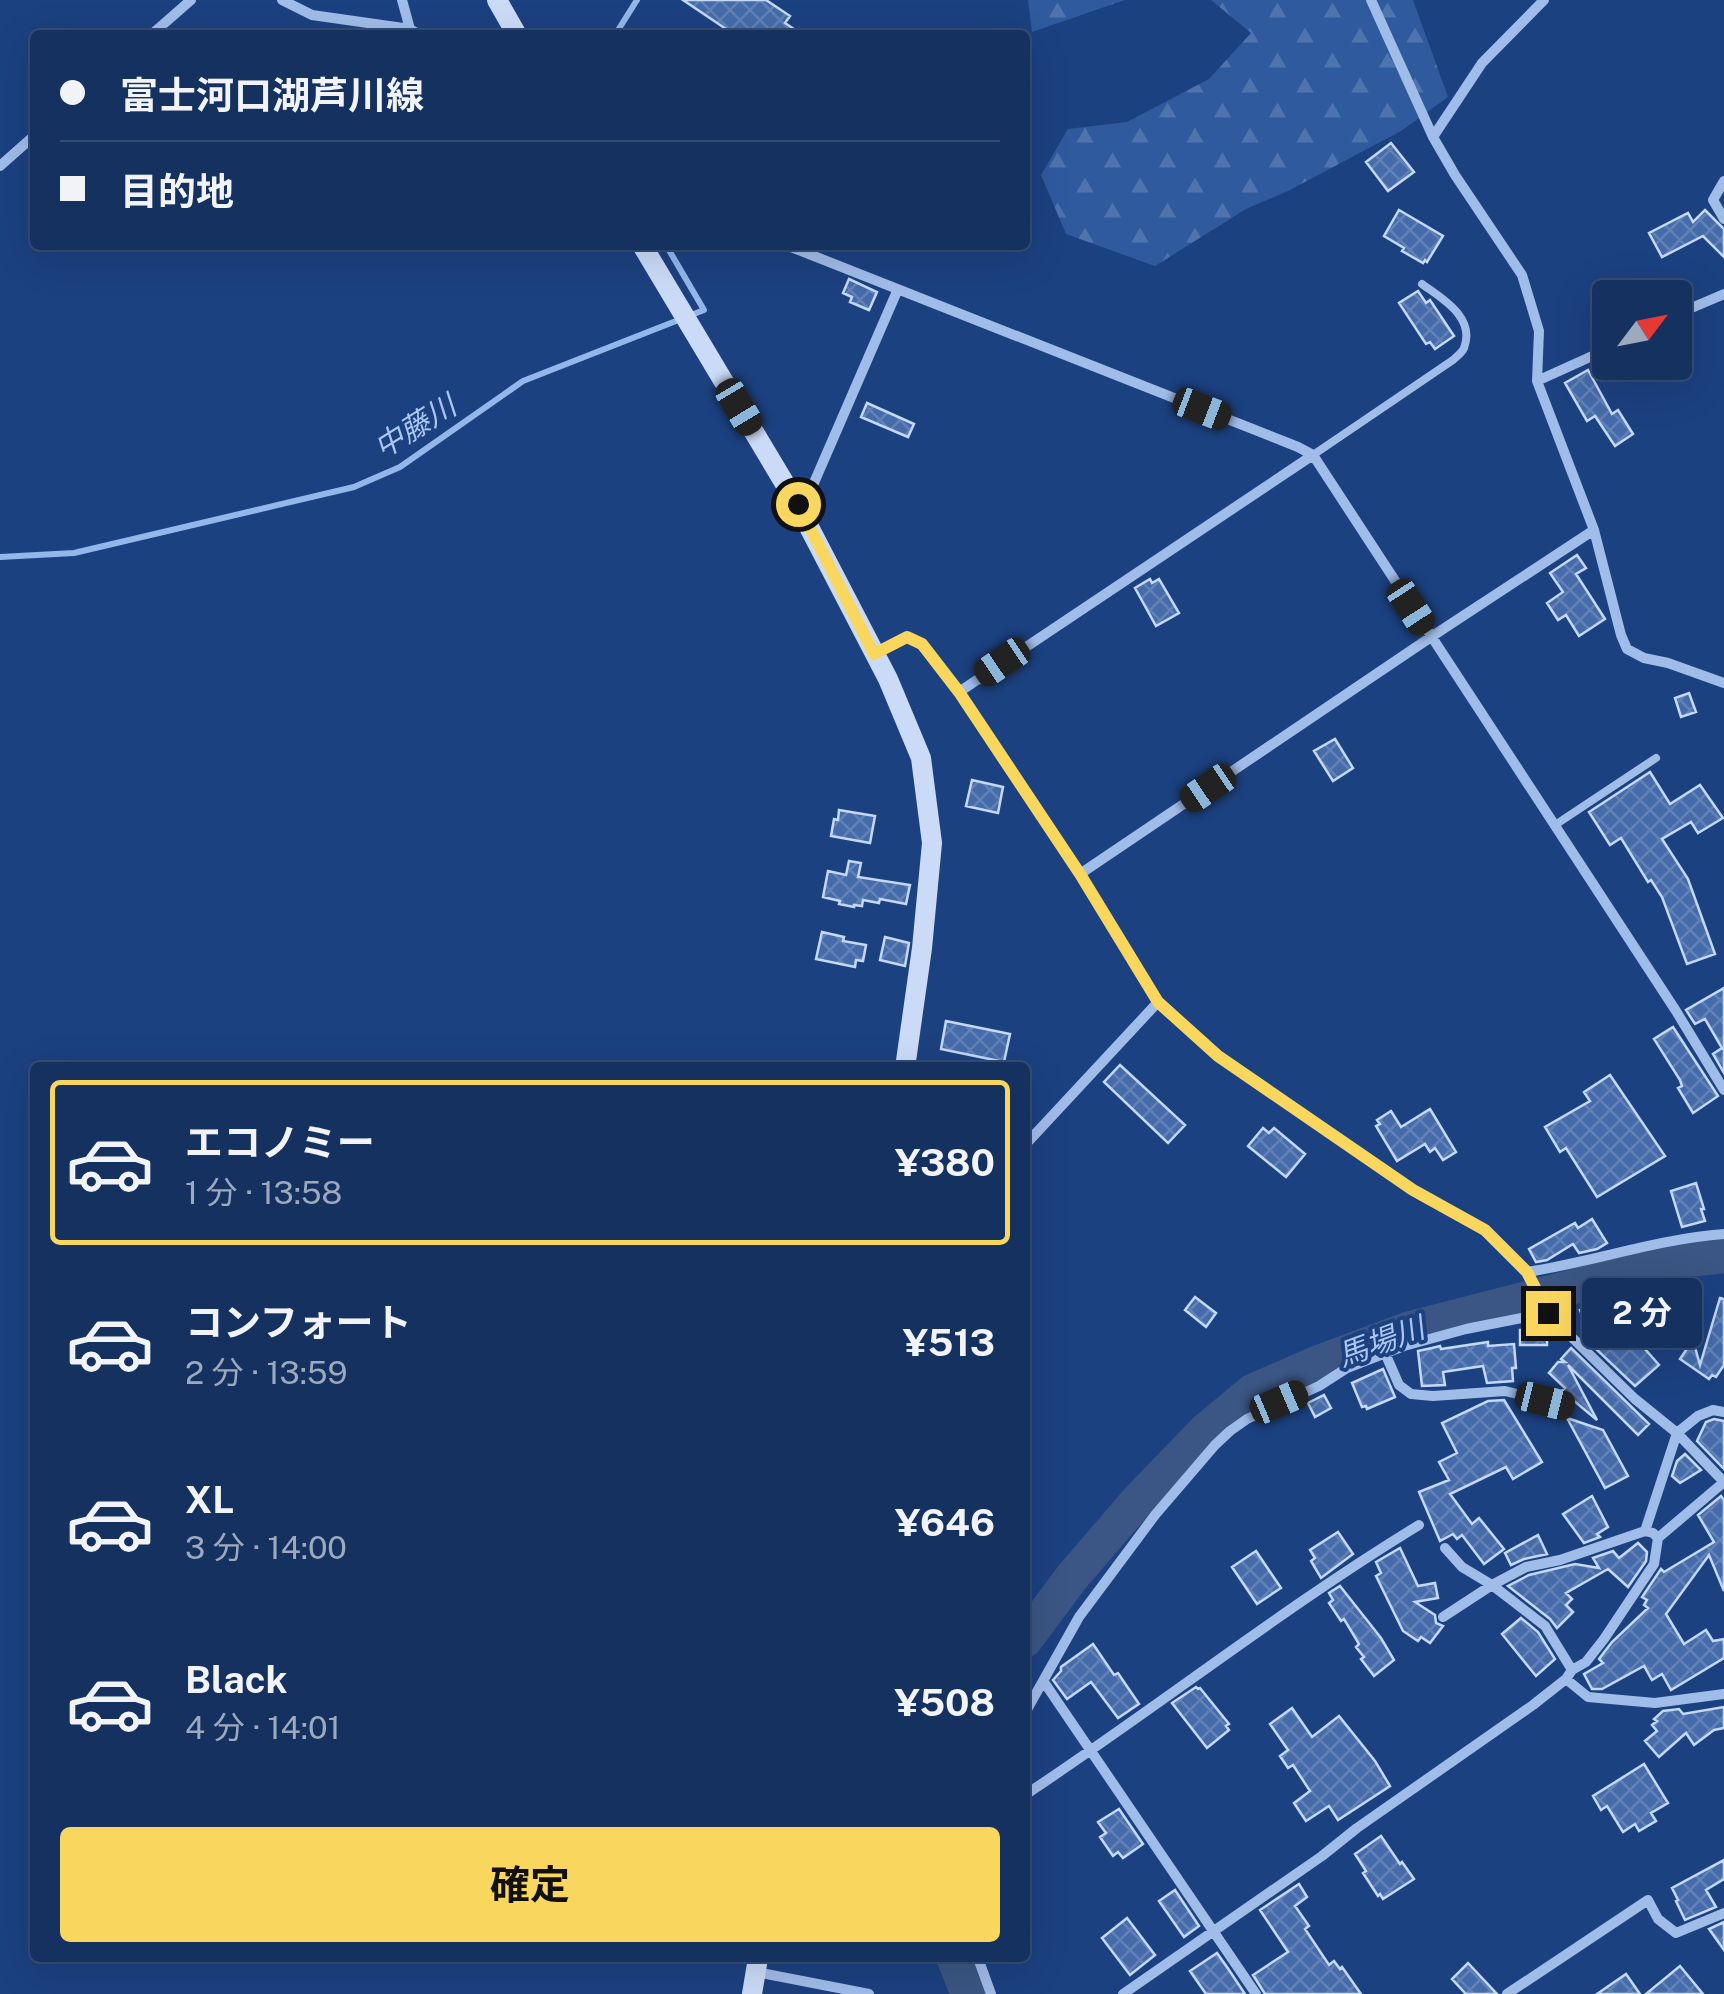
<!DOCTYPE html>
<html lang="ja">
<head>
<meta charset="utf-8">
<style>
	:root { --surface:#153160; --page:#223d69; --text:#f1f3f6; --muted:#9da9bd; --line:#344c75; --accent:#f9d75e }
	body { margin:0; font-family:"Public Sans","Noto Sans JP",sans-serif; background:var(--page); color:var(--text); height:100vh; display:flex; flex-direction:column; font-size:38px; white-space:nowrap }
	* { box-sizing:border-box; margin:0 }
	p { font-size:32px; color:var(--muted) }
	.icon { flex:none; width:55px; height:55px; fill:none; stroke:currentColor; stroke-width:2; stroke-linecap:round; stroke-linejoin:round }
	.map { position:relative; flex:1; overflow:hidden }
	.details { position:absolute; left:30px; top:1062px; width:1000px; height:900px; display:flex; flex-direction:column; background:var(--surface); border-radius:10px; box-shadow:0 10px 40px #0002,0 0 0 2px var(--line) }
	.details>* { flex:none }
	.hud { position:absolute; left:30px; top:30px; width:1000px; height:220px; border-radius:10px; box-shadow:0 10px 40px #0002,0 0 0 2px var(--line); display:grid; align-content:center; height:220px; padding:0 30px; background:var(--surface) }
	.needle { width:65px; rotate:58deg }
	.buttons { position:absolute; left:1592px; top:280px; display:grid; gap:20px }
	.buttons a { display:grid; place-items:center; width:100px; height:100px; border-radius:10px; background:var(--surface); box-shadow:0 10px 40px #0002,0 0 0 2px var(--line); font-size:50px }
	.end { position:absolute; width:45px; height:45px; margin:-22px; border:12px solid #f9d75e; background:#111; box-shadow:0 0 0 5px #111 }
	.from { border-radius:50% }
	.bubble { position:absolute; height:70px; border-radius:10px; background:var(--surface); box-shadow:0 10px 40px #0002,0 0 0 2px var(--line); font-size:32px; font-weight:700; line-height:70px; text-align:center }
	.car { position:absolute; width:30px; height:60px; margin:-30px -15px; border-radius:12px; box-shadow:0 0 8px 2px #0007; background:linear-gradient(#222 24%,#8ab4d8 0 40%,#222 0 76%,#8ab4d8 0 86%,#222 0) }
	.hud b { display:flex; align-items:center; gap:35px; height:95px; font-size:38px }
	.hud b+b { border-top:2px solid var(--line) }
	.hud i { width:25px; height:25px; background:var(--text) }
	ul { padding:18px 0 0; list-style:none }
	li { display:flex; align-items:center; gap:30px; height:165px; margin:0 20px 15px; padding:0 10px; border:5px solid transparent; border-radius:10px }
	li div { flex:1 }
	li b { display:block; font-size:38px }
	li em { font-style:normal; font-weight:700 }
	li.selected { border-color:var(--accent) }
	li>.icon { width:90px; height:90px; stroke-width:1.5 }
	.primary-button { display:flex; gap:20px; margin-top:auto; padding:20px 30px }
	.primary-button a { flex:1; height:115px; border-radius:10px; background:var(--accent); color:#111; font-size:40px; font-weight:700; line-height:115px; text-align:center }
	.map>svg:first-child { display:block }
	.forest { fill:url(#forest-firs) }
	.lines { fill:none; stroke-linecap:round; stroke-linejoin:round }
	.stream { stroke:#93b6eb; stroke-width:6 }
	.river { stroke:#3b5684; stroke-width:35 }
	.building { fill:url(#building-cross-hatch); stroke:#c4d8f7; stroke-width:2.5 }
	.service { stroke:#a0bce9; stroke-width:8 }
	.minor { stroke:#a0bce9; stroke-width:10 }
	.secondary { stroke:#cbdbf7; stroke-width:20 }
	.route { stroke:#f9d75e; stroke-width:12 }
	.labels { text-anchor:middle; stroke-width:8; stroke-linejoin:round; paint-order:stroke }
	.water-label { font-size:30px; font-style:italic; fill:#abc6f1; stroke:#1c4180 }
</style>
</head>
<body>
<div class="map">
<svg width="1724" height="1994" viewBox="0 0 1724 1994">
	<defs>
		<pattern id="forest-firs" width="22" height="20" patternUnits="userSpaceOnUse" patternTransform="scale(2.5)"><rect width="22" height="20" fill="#2f5a9e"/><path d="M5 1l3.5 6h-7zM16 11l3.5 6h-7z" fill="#4e73ad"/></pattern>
		<pattern id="building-cross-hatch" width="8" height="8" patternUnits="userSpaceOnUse" patternTransform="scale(2.5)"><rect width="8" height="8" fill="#456baa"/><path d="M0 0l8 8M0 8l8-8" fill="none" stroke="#6181b7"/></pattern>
	</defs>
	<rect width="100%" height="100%" fill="#1c4180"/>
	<path class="forest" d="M 1028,0 L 1125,0 L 1032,32 Z
		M 1211,0 L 1413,0 L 1448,97 L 1401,131 L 1288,191 L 1246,209 L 1155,266 L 1066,234 L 1041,175 L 1068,129 L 1127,122 L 1209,79 L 1251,33 Z"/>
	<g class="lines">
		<path class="stream" d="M 615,35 L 637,0
			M 0,557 L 74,553 L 354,487 L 400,467 L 523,381 L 704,310 L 666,245"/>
		<path class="river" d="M 1025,1640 L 1072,1577 L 1140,1498 L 1206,1430 L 1253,1391 L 1315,1364 L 1409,1329 L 1673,1261 L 1724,1256
			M 954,1958 L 968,1994"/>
	</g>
	<path class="building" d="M 683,0 L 766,0 L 790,16 L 785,23 L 803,35 L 735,35 Z
		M 1391,143 L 1414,172 L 1388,191 L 1366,162 Z
		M 1399,210 L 1443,236 L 1427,262 L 1425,260 L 1423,263 L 1402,251 L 1404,248 L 1384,236 Z
		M 1705,210 L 1724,229 L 1724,257 L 1703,236 L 1662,257 L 1649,233 L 1688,213 L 1693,222 Z
		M 849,279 L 877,292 L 869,310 L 850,302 L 852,297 L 843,293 Z
		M 1418,291 L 1426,303 L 1430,300 L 1454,336 L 1435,349 L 1430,342 L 1426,344 L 1399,303 Z
		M 1588,370 L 1612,414 L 1618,410 L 1633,434 L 1615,446 L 1595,416 L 1587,421 L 1565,383 Z
		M 867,403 L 914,424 L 908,437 L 861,417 Z
		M 1577,555 L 1586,568 L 1576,574 L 1605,619 L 1579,636 L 1566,615 L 1558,620 L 1547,603 L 1563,592 L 1550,573 Z
		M 1150,579 L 1152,583 L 1159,579 L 1179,613 L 1156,626 L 1135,588 Z
		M 1689,693 L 1696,712 L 1681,717 L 1675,698 Z
		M 1335,739 L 1353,768 L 1333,781 L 1314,751 Z
		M 1650,772 L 1670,804 L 1700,785 L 1723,818 L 1698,833 L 1691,822 L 1662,839 L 1688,879 L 1715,954 L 1687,964 L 1662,897 L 1651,880 L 1648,882 L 1621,838 L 1610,845 L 1589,812 Z
		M 972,780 L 1003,787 L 998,813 L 966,806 Z
		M 839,810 L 875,816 L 870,843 L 831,836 L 834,819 L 838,820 Z
		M 849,861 L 861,863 L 858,877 L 910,885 L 906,904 L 880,899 L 879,903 L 863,900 L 862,906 L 854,905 L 854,907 L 839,904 L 840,901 L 823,897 L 828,871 L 846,875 Z
		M 822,932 L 844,937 L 843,941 L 866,945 L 863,961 L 856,960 L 855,967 L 816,959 Z
		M 885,937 L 909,943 L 905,966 L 880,960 Z
		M 1724,988 L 1724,1073 L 1713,1054 L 1722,1048 L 1705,1019 L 1695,1024 L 1686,1010 Z
		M 946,1021 L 1010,1034 L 1004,1062 L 941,1049 Z
		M 1673,1027 L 1718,1096 L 1693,1113 L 1678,1088 L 1682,1086 L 1680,1080 L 1654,1039 Z
		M 1120,1065 L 1185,1125 L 1168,1143 L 1104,1082 Z
		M 1610,1075 L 1665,1156 L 1597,1197 L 1566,1148 L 1560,1152 L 1545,1127 L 1590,1101 L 1584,1092 Z
		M 1430,1109 L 1456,1152 L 1443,1160 L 1435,1148 L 1430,1152 L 1425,1144 L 1397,1161 L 1376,1126 L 1380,1124 L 1377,1120 L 1391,1111 L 1401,1127 Z
		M 1263,1128 L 1269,1133 L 1274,1128 L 1305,1154 L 1286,1177 L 1248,1146 Z
		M 1696,1183 L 1704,1209 L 1701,1209 L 1705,1221 L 1682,1227 L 1671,1191 Z
		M 1592,1219 L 1607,1243 L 1597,1249 L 1579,1253 L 1573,1244 L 1547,1260 L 1536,1262 L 1529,1249 L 1575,1223 L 1578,1228 Z
		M 1677,1281 L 1684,1305 L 1622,1323 L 1659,1365 L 1635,1386 L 1594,1347 L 1580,1310 L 1596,1305 L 1617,1304 L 1644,1294 L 1643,1290 Z
		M 1195,1297 L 1216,1313 L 1206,1327 L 1185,1310 Z
		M 1720,1298 L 1724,1299 L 1724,1365 L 1716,1377 L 1712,1375 L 1709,1379 L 1680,1359 L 1693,1340 L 1700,1365 Z
		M 1520,1330 L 1547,1330 L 1547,1345 L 1520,1345 Z
		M 1488,1342 L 1488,1346 L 1514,1344 L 1516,1368 L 1512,1368 L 1513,1381 L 1487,1383 L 1483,1366 L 1443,1372 L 1445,1385 L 1422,1386 L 1418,1351 L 1432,1348 L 1440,1346 L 1441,1349 Z
		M 1571,1348 L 1649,1424 L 1638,1435 L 1568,1365 L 1597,1420 L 1562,1391 L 1565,1388 L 1549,1373 L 1558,1362 L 1565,1362 L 1561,1359 Z
		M 1383,1369 L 1395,1397 L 1367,1409 L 1366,1406 L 1362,1407 L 1352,1383 Z
		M 1324,1395 L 1331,1408 L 1315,1417 L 1308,1403 Z
		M 1504,1400 L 1542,1462 L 1513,1479 L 1506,1467 L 1450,1494 L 1472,1524 L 1479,1518 L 1504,1549 L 1484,1564 L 1462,1535 L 1457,1539 L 1453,1534 L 1440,1541 L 1419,1492 L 1449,1480 L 1439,1462 L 1457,1453 L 1442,1423 L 1488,1401 Z
		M 1567,1418 L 1603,1430 L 1628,1476 L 1605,1488 Z
		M 1714,1419 L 1724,1421 L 1724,1469 L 1697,1441 L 1706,1422 Z
		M 1685,1454 L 1701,1470 L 1680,1483 L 1672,1476 L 1677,1461 Z
		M 1592,1496 L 1608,1527 L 1597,1534 L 1600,1537 L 1584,1543 L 1563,1514 Z
		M 1721,1496 L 1724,1500 L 1724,1591 L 1709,1555 L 1666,1614 L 1684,1644 L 1706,1630 L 1713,1641 L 1724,1639 L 1724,1658 L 1671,1690 L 1662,1674 L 1652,1680 L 1644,1666 L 1602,1689 L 1592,1689 L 1584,1674 L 1603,1663 L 1599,1659 L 1612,1642 L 1648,1608 L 1644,1605 L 1647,1600 L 1642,1597 L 1661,1569 L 1664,1572 L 1714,1542 L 1698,1515 Z
		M 1338,1532 L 1353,1554 L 1321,1578 L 1311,1561 L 1315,1558 L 1310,1550 Z
		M 1538,1535 L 1547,1554 L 1524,1559 L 1511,1565 L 1505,1553 Z
		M 1638,1543 L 1647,1552 L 1646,1561 L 1628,1587 L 1608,1569 L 1566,1593 L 1572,1599 L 1566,1605 L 1573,1612 L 1557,1628 L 1550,1619 L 1508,1586 L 1529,1575 L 1575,1564 L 1599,1568 L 1593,1558 L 1613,1551 L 1619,1558 Z
		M 1400,1548 L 1418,1586 L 1435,1583 L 1438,1598 L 1415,1602 L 1435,1615 L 1436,1623 L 1443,1626 L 1430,1643 L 1421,1637 L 1418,1641 L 1403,1631 L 1376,1576 L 1381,1573 L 1376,1562 Z
		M 1256,1551 L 1281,1588 L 1257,1604 L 1232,1567 Z
		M 1340,1586 L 1381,1638 L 1394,1660 L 1374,1676 L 1361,1659 L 1364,1657 L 1356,1647 L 1359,1644 L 1344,1619 L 1341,1621 L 1329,1603 L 1333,1600 L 1329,1593 Z
		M 1521,1618 L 1538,1632 L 1555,1659 L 1536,1676 L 1502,1634 Z
		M 1093,1644 L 1114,1675 L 1118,1673 L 1139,1704 L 1118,1718 L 1091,1682 L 1067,1699 L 1053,1680 L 1061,1671 L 1061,1667 Z
		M 1196,1687 L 1198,1689 L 1200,1688 L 1229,1724 L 1226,1726 L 1229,1730 L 1207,1748 L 1172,1703 Z
		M 1724,1707 L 1724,1728 L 1714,1730 L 1694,1745 L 1686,1733 L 1659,1757 L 1645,1741 L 1657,1731 L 1652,1725 L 1657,1721 L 1654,1719 L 1663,1711 L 1679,1709 L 1683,1714 Z
		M 1292,1708 L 1312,1737 L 1339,1716 L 1375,1761 L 1390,1786 L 1338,1820 L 1329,1806 L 1306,1821 L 1294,1803 L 1310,1791 L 1293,1765 L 1288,1768 L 1280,1756 L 1288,1750 L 1270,1724 Z
		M 1644,1764 L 1668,1803 L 1651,1813 L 1656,1821 L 1639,1831 L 1635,1824 L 1623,1832 L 1607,1806 L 1601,1810 L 1593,1796 Z
		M 1119,1809 L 1143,1844 L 1123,1858 L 1118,1852 L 1113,1856 L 1100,1837 L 1106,1833 L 1098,1822 Z
		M 1381,1836 L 1400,1864 L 1402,1862 L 1414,1879 L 1383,1899 L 1380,1894 L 1378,1896 L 1363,1873 L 1366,1871 L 1355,1854 Z
		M 1724,1860 L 1724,1879 L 1706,1890 L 1716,1907 L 1685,1920 L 1676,1901 L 1678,1900 L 1672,1888 Z
		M 1299,1884 L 1307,1897 L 1295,1906 L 1309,1926 L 1305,1929 L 1329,1965 L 1334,1961 L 1340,1969 L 1342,1967 L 1361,1994 L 1265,1994 L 1253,1975 L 1288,1952 L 1260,1910 Z
		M 1175,1890 L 1199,1926 L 1184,1937 L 1159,1901 Z
		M 1127,1918 L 1155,1955 L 1130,1975 L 1102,1938 Z
		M 1724,1922 L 1724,1950 L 1709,1929 Z
		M 1217,1953 L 1227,1967 L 1245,1994 L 1206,1994 L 1190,1971 Z
		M 1468,1963 L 1497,1994 L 1466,1994 L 1452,1979 Z
		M 1680,1966 L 1703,1994 L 1646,1994 Z
		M 1626,1974 L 1640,1994 L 1597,1994 Z"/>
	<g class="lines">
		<path class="service" d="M 1313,455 L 1453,360 C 1457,356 1462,353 1464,348 C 1476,317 1441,298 1422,284
			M 1555,825 L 1656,758"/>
		<path class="minor" d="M 282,0 L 312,15 L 410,29 L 419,35
			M 402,0 L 410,29
			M 1371,0 L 1433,137 L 1455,175 L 1522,275 L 1539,331 L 1537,381 L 1594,530 L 1621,635 L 1627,649 L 1644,658 L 1668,663 L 1724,683
			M 151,35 L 191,0
			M 1433,137 L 1482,63 L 1544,0
			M 0,166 L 35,135
			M 1724,181 L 1713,200 L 1724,219
			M 786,245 L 1298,447 L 1313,455 L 1676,1011 L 1724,1090
			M 1675,315 L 1724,294
			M 1537,381 L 1610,348
			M 797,504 L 810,492 L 898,289
			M 874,654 L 907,637 L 922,645 L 959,692 L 1080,874 L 1158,1002 L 1218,1056 L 1413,1190 L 1485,1230 L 1527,1272 L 1547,1313 L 1635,1399 L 1677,1433 L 1724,1482 L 1658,1538
			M 959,692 L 1313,455
			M 1080,874 L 1431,637 L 1594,530
			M 1025,1145 L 1158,1002
			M 1527,1272 C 1593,1262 1657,1239 1724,1234
			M 1385,1353 L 1399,1385 L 1411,1394 L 1433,1396 L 1505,1391 L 1566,1406
			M 1445,1548 L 1462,1567 L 1492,1585 L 1545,1626 L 1572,1670
			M 1443,1617 L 1492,1585 L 1526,1567 L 1560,1560 L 1645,1531
			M 1566,1679 L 1588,1697 L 1655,1703 L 1724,1694
			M 1044,1682 L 1256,1994
			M 1025,1713 L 1079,1617 L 1155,1515 L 1215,1445 L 1230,1431 L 1247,1419 L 1319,1386 L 1347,1368 L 1404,1346 L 1466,1329 L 1547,1313
			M 1025,1795 C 1158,1707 1283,1608 1419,1525
			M 978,1958 L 991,1994
			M 756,1972 L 869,1994
			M 1123,1994 L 1322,1856 L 1357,1828 L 1533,1705 L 1566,1679 L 1572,1670 L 1586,1662 L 1604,1639 L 1654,1564 L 1658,1538 L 1653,1533 L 1645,1531 L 1677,1433 L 1698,1416 L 1713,1410 L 1724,1412
			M 1507,1994 L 1648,1900 L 1658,1919 L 1676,1933 L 1724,1913"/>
		<path class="secondary" d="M 497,0 L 517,35
			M 642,245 L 797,504 L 888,679 L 921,758 L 932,843 L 922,948 L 905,1068
			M 752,1994 L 758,1958"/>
	</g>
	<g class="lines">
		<path class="route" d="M 798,504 L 874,654 L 907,637 L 922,644 L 959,692 L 1080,874 L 1158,1002 L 1218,1056 L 1413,1190 L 1485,1230 L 1527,1272 L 1548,1313"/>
	</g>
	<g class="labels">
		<g class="water-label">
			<text transform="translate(415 427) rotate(-32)" y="10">中藤川</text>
			<text transform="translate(1381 1342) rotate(-20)" y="10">馬場川</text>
		</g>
	</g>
</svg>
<div class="buttons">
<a><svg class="needle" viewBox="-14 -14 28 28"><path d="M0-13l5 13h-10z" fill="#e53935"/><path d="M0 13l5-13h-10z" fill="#9da9bd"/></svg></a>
</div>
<i class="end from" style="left:798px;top:504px"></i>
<i class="end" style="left:1548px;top:1313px"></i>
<div class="bubble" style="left:1582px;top:1278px;width:120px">2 分</div>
<i class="car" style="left:739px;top:407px;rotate:149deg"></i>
<i class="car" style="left:1202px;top:409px;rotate:111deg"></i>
<i class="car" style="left:1411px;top:607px;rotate:147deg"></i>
<i class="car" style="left:1002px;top:662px;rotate:236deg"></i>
<i class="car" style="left:1208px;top:788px;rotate:236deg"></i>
<i class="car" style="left:1545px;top:1401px;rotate:104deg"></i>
<i class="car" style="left:1279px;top:1402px;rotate:67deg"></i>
<div class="hud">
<b><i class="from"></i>富士河口湖芦川線</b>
<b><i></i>目的地</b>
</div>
<section class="details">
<ul>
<li class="selected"><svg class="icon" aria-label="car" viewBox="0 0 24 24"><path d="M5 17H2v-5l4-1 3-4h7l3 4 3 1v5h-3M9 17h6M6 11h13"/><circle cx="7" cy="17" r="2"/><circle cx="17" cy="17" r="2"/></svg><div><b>エコノミー</b><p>1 分 · 13:58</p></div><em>¥380</em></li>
<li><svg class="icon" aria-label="car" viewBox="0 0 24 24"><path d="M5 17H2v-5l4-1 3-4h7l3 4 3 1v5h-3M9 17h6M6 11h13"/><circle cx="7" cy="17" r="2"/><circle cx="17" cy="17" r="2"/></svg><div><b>コンフォート</b><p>2 分 · 13:59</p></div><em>¥513</em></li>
<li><svg class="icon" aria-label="car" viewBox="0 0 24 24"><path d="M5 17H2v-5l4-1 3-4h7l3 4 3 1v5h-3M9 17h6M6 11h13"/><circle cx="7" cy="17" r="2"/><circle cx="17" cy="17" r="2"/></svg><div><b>XL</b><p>3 分 · 14:00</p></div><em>¥646</em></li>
<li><svg class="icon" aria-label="car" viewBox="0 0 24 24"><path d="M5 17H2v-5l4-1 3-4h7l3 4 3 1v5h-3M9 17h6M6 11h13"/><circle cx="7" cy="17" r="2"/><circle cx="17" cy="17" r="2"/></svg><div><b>Black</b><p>4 分 · 14:01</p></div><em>¥508</em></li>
</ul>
<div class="primary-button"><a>確定</a></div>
</section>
</div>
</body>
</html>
